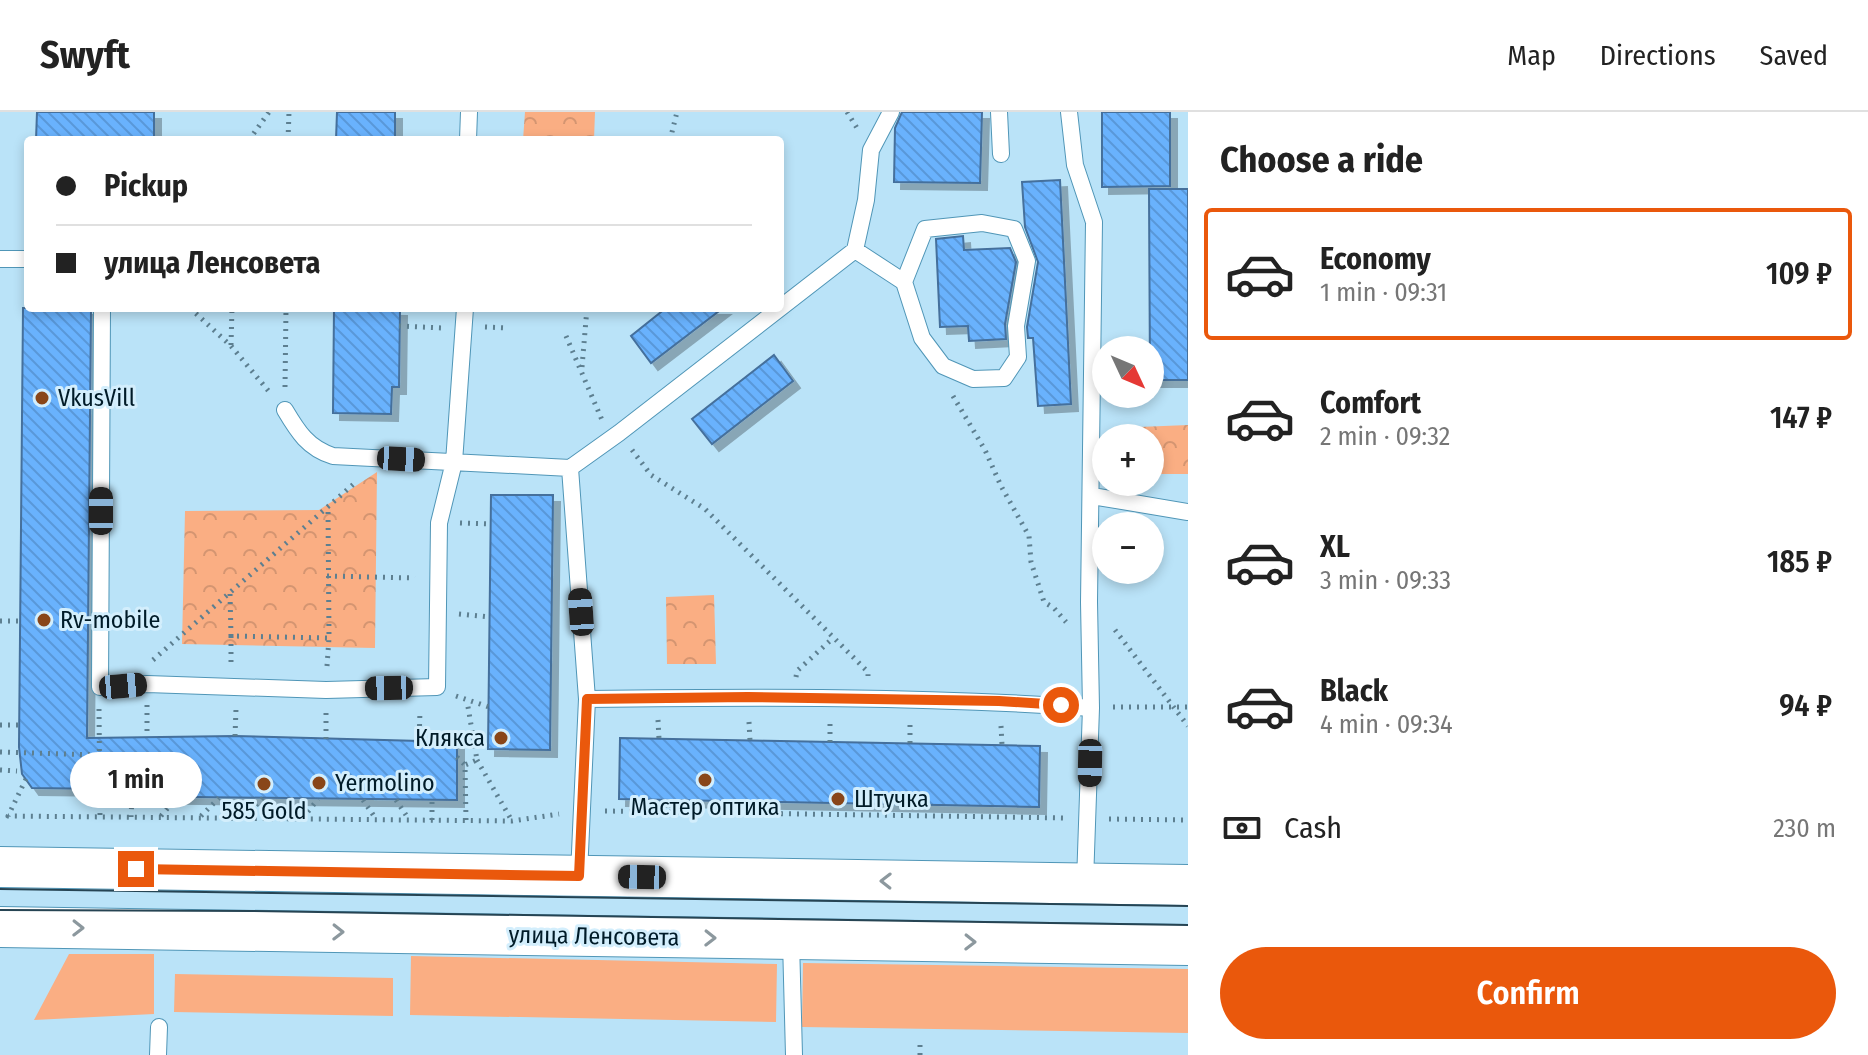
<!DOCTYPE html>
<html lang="en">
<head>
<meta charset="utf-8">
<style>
	:root { --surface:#fff; --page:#f2f2f2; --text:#222; --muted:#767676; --line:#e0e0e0; --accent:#ea580c }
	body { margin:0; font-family:"Fira Sans Condensed",sans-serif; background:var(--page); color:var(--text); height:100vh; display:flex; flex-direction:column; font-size:30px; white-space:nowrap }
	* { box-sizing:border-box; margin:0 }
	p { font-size:26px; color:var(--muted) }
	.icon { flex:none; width:44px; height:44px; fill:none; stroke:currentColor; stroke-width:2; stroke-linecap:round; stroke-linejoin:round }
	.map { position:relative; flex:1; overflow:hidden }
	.sheet { display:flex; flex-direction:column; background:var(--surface); width:680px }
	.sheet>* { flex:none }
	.hud { position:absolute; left:24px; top:24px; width:760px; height:176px; border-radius:8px; box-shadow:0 4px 12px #0003; display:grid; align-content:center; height:176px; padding:0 32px; background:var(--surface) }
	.needle { width:52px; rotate:134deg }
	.fabs { position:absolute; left:1092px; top:224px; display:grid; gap:16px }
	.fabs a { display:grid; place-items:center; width:72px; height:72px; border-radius:50%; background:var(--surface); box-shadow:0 4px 12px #0003; font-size:40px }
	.end { position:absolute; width:36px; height:36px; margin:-18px; border:10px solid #ea580c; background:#fff; box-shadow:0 0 0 4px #fff }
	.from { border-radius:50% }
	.bubble { position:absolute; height:56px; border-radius:28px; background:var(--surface); box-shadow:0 4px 12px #0003; font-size:26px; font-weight:600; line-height:56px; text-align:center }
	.car { position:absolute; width:24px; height:48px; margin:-24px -12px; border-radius:10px; box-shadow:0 0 6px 2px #0007; background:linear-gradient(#222 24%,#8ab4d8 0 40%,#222 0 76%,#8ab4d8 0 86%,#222 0) }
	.hud b { display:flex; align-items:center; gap:28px; height:76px; font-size:30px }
	.hud b+b { border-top:2px solid var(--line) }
	.hud i { width:20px; height:20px; background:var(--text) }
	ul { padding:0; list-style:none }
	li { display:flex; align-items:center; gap:24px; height:132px; margin:0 16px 12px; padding:0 16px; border:4px solid transparent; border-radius:8px }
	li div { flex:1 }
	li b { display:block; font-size:30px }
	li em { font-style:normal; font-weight:600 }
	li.active { border-color:var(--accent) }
	li>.icon { width:72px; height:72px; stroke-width:1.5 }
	h2 { padding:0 32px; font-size:36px; line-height:96px }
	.pay { display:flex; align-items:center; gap:20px; height:88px; padding:0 32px; font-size:30px }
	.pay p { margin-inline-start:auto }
	.button { display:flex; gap:16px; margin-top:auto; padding:16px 32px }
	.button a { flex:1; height:92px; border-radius:48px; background:var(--accent); color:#fff; font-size:32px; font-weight:600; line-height:92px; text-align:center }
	header { display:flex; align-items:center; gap:48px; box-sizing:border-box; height:112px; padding:0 40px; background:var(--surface); border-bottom:2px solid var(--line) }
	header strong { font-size:38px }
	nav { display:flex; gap:44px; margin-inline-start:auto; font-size:28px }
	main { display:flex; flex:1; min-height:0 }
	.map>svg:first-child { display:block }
	.green { fill:#faae83 }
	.park { fill:url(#park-crowns) }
	.building { fill:url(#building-back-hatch); stroke:#446f9c; stroke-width:2; filter:url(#shadow) }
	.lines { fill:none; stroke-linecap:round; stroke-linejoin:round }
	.service-casing { stroke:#5096b7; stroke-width:18 }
	.tertiary-casing { stroke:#5096b7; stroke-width:42 }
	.path { stroke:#5d7f90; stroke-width:5; stroke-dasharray:2 6; stroke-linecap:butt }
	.service { stroke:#fff; stroke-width:16 }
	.tertiary { stroke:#fff; stroke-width:40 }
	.tram { stroke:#264453; stroke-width:2 }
	.oneway { stroke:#8c989e }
	.route { stroke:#ea580c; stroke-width:10 }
	.poi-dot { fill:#894619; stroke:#d3eefc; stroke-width:3 }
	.labels { text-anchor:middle; stroke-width:6; stroke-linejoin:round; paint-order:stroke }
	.poi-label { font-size:24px; fill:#001b28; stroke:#d3eefc; text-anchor:start }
	.street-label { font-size:24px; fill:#001b28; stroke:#d3eefc }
</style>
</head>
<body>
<header>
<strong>Swyft</strong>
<nav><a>Map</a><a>Directions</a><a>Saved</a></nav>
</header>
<main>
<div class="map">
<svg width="1188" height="943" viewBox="0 0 1188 943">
	<defs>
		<pattern id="park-crowns" width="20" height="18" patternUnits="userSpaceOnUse" patternTransform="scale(2)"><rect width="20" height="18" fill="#faae83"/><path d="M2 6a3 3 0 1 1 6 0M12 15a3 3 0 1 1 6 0" fill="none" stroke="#d49571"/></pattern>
		<pattern id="building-back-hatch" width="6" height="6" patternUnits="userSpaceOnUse" patternTransform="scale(2)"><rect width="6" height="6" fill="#69b2fd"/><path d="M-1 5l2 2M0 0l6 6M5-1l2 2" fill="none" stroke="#5998d9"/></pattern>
		<filter id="shadow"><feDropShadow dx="7" dy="7" stdDeviation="0" flood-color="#0004"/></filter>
	</defs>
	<rect width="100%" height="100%" fill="#bae3f8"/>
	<path class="green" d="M 69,842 L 154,842 L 154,902 L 34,908 Z
		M 411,844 L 777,852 L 776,910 L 410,903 Z
		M 803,851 L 1188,857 L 1188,921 L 802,915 Z
		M 175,862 L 393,866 L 393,904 L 174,900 Z"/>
	<path class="park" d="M 525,0 L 595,0 L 594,28 L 523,28 Z
		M 1188,313 L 1188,362 L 1150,362 L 1150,326 L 1139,326 L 1139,315 Z
		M 377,360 L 375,536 L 182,532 L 185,399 L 319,398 Z
		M 714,483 L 716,552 L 667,552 L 666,485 Z"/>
	<path class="building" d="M 37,0 L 154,0 L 154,28 L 36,28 Z
		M 337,0 L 395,0 L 395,28 L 336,28 Z
		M 902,0 L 982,0 L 980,71 L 894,70 L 895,16 Z
		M 1102,0 L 1170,0 L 1170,74 L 1102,75 Z
		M 1060,68 L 1071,292 L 1038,294 L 1033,226 L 1028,226 L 1027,215 L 1038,150 L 1025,115 L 1022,70 Z
		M 1149,77 L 1188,77 L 1188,268 L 1150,268 Z
		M 963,124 L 964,138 L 1010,136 L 1016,150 L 1005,212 L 1006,227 L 969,229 L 968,214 L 940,215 L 936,127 Z
		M 23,196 L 91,196 L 87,626 L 235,624 L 457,630 L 457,688 L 108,684 L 108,677 L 32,676 L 22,662 L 19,635 Z
		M 334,196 L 400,197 L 399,275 L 392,275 L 391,302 L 333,301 Z
		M 666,196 L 723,196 L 651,251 L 631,224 Z
		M 774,243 L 793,269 L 712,332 L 692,307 Z
		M 491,383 L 553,383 L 550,638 L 488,637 Z
		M 620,626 L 1040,634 L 1039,695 L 619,687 Z"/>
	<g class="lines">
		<defs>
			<path id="service" d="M 999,0 L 1001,42
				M 1069,0 L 1075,53 L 1094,110 L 1089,490 L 1091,596 L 1085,770
				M 468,28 L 469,0
				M 855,138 L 904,170 L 922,226 L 943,254 L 973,267 L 1004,266 L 1018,245 L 1016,214 L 1027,149 L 1014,117 L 982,111 L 925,117 L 904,170
				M 0,147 L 28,147
				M 102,196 L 100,575 L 147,572 L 326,578 L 437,575 L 439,411 L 454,350 L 465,196
				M 285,298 C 298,320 308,336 333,344 L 570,356 L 619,321 L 855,138 L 866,88 L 871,38 L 891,0
				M 570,356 L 587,587 L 579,762
				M 1092,384 L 1188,400
				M 587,587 C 755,585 924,584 1091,596
				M 791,829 L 794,943
				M 158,943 L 159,915"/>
			<path id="tertiary" d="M 0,755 L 1188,773
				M 0,815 L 1188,833"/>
		</defs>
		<use href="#service" class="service-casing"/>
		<use href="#tertiary" class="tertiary-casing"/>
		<path class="path" d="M 847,0 L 857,16
			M 249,28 L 269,0
			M 288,28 L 289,0
			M 670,28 L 677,0
			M 190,196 L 231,234 L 271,282
			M 399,214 L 442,216
			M 485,215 L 508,216
			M 566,224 L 602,308
			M 231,233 L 232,196
			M 582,255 L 587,196
			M 285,275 L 286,196
			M 953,284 L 985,338 L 1001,374 L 1029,424 L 1031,450 L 1044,490 L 1054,496 L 1066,510
			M 632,338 L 651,363 L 705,397 L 868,560 L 868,564
			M 460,411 L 491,412
			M 327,464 L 415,466
			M 230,482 L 231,524 L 329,526 L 328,396
			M 459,502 L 490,505
			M 0,509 L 20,509
			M 1115,518 L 1188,614
			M 231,524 L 231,552
			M 153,548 L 356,370
			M 327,554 L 329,526
			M 796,565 L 797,559 L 833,526
			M 456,584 L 489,595
			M 147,593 L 147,624
			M 1113,595 L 1188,595
			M 99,597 L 100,704
			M 658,608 L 659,627
			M 749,610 L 750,629
			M 0,613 L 19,613
			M 1001,614 L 1002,633
			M 235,624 L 236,597
			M 326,627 L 326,600
			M 419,630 L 420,599
			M 830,630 L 830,607
			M 910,631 L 910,608
			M 0,640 L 98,643
			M 457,645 L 465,653
			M 477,648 L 512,709
			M 99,653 L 108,642
			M 0,658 L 17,659
			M 26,667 L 8,704 L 512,709 L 559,702
			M 363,688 L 376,707
			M 396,688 L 408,706
			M 605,699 L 1067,706
			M 161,704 L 177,685
			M 201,704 L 219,686
			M 131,705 L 132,685
			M 245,705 L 263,686
			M 303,706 L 318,687
			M 1109,707 L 1188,708
			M 432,708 L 432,688
			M 466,708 L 465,653 L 477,648 L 467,589
			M 920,943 L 920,931"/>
		<use href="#service" class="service"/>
		<use href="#tertiary" class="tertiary"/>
		<path class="tram" d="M 0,777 L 1188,794
			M 0,798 L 250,799 L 1188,813"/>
	</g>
	<defs><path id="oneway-chevron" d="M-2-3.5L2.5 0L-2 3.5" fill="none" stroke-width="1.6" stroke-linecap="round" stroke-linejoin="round" transform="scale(2)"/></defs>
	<g class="oneway">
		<use href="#oneway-chevron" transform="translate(886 769) rotate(-179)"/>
		<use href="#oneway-chevron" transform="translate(78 816) rotate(1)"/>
		<use href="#oneway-chevron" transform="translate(338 820) rotate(1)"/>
		<use href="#oneway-chevron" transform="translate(710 826) rotate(1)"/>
		<use href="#oneway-chevron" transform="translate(970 830) rotate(1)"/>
	</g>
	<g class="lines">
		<path class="route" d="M 136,757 L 579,764 L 587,587 L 748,585 L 999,589 L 1061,593"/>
	</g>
	<g class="poi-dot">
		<circle cx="42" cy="286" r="8"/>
		<circle cx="44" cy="508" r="8"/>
		<circle cx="501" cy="626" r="8"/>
		<circle cx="705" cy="668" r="8"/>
		<circle cx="319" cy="671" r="8"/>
		<circle cx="264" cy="672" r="8"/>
		<circle cx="838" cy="687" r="8"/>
	</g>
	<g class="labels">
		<g class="poi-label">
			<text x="58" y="294">VkusVill</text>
			<text x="60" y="516">Rv-mobile</text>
			<text x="485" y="634" text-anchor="end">Клякса</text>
			<text x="335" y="679">Yermolino</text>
			<text x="854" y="695">Штучка</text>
			<text x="705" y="703" text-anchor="middle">Мастер оптика</text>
			<text x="264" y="707" text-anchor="middle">585 Gold</text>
		</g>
		<g class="street-label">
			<text transform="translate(594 824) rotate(1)" y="8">улица Ленсовета</text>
		</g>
	</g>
</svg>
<div class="fabs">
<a><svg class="needle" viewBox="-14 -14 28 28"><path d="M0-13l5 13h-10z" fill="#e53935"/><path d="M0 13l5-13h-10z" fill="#767676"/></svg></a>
<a>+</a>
<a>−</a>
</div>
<i class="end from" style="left:1061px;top:593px"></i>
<i class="end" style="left:136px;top:757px"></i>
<div class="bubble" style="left:70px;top:640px;width:132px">1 min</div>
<i class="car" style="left:401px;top:347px;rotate:93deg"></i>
<i class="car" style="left:101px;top:399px;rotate:0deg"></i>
<i class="car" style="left:581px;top:500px;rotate:356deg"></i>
<i class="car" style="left:123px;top:574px;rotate:85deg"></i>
<i class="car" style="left:389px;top:576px;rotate:269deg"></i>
<i class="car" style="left:1090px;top:651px;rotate:181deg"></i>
<i class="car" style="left:642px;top:765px;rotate:271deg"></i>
<div class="hud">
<b><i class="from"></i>Pickup</b>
<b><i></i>улица Ленсовета</b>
</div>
</div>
<section class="sheet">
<h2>Choose a ride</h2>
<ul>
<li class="active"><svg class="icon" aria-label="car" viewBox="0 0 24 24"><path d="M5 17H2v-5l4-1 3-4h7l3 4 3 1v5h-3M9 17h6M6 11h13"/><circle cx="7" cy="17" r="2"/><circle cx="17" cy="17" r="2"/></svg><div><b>Economy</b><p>1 min · 09:31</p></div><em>109 ₽</em></li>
<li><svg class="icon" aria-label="car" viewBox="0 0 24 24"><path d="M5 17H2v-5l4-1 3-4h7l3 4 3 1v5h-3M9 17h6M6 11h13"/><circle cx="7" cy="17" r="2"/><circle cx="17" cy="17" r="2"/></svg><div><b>Comfort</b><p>2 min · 09:32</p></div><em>147 ₽</em></li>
<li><svg class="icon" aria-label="car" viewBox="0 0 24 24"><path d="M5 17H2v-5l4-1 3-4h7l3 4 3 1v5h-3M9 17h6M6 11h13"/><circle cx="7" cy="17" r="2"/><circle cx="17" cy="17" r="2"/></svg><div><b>XL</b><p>3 min · 09:33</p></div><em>185 ₽</em></li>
<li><svg class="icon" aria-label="car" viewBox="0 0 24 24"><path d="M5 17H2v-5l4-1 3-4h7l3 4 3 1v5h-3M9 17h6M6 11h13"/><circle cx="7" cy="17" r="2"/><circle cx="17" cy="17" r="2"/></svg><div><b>Black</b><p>4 min · 09:34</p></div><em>94 ₽</em></li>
</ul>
<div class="pay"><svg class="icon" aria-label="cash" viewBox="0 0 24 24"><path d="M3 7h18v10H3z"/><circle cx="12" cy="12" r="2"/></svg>Cash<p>230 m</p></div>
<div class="button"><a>Confirm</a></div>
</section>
</main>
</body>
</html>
